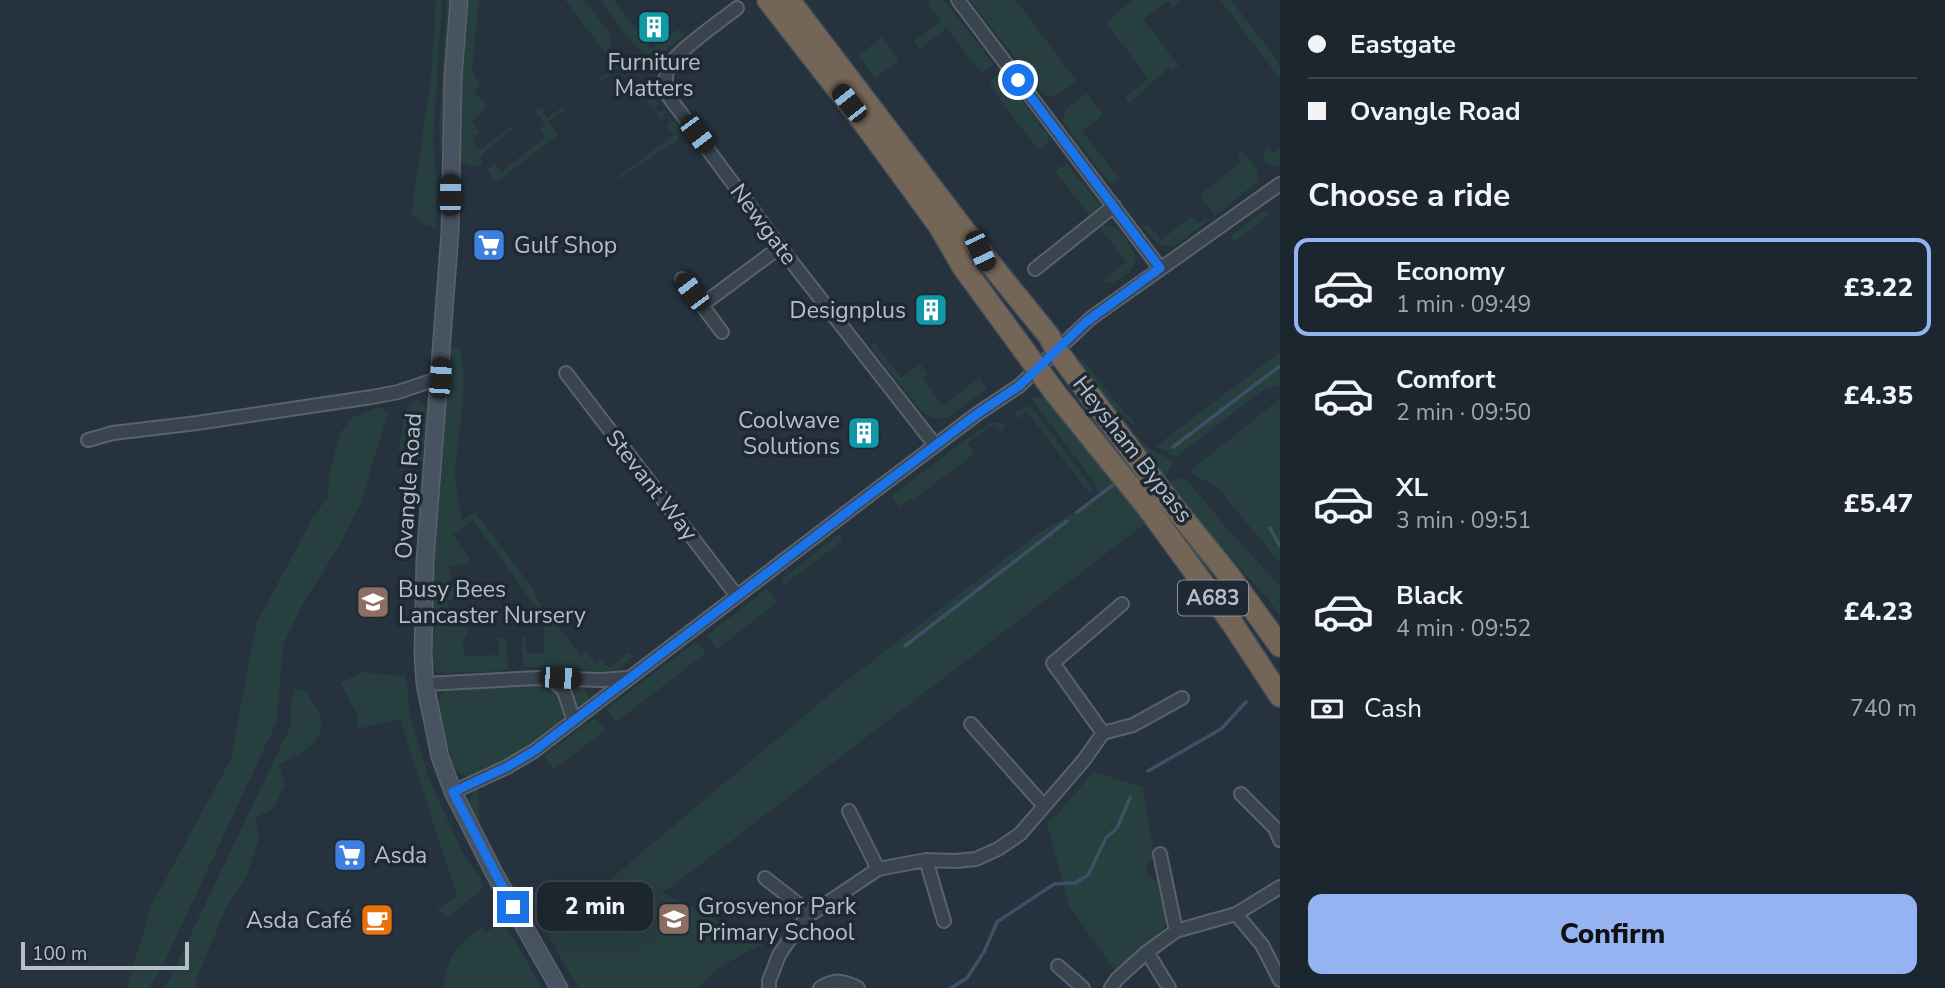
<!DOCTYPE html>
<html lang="en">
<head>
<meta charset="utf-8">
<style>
	:root { --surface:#1c262e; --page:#252e36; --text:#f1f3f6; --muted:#a0a5aa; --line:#3a434a; --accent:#95b2f1 }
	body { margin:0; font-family:"Nunito Sans",sans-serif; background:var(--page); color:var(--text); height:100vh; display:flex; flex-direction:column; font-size:26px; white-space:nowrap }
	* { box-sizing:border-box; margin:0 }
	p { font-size:23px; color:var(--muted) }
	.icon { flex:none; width:38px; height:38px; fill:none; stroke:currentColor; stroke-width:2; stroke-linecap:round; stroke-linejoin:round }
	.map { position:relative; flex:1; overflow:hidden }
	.drawer { display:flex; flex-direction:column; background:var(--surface); width:665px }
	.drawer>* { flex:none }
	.banner { display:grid; align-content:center; height:154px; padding:0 28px; background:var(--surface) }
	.scale { position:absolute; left:21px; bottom:18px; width:168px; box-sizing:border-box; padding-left:7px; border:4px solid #b6bfc9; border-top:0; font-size:19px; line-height:24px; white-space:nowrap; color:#b6bfc9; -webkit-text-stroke:5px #1f2933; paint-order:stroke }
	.end { position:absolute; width:32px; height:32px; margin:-16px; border:9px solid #1a73e8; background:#fff; box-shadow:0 0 0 4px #fff }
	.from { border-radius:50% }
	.bubble { position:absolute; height:49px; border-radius:14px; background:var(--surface); box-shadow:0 7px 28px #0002,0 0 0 2px var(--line); font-size:23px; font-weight:800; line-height:49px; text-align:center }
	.car { position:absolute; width:21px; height:42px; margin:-21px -10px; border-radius:9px; box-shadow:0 0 5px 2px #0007; background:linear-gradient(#222 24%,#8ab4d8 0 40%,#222 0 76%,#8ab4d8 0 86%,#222 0) }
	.banner b { display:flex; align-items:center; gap:24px; height:66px; font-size:26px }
	.banner b+b { border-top:2px solid var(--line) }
	.banner i { width:18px; height:18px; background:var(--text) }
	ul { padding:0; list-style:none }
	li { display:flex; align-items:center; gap:21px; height:98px; margin:0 14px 10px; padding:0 14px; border:4px solid transparent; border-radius:14px }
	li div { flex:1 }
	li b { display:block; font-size:26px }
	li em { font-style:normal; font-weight:800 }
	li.current { border-color:var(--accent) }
	li>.icon { width:63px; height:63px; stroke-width:1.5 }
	h2 { padding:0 28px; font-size:32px; line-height:84px }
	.pay { display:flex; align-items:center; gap:18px; height:77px; padding:0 28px; font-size:26px }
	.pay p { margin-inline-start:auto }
	.action { display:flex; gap:14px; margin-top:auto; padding:14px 28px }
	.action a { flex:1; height:80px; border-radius:14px; background:var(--accent); color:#111; font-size:28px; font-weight:800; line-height:80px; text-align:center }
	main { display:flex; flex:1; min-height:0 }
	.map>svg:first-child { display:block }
	.green { fill:#283f3f }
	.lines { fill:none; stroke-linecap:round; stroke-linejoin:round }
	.stream { stroke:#3c5166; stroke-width:3.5 }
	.street-casing { stroke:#58626c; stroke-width:16 }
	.secondary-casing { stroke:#58626c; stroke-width:19 }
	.highway-casing { stroke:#454f59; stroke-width:24 }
	.street { stroke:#3a444e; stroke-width:12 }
	.secondary { stroke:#485361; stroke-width:16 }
	.highway { stroke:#746657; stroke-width:21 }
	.route { stroke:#1a73e8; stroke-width:9 }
	.labels { text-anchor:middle; stroke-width:7; stroke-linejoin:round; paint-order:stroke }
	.shield { fill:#1f2933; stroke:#89929c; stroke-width:2 }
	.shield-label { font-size:21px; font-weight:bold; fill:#b6bfc9 }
	.poi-label { font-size:23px; fill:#b6bfc9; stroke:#1f2933; text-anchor:start }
	.street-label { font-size:23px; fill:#b6bfc9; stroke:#1f2933 }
</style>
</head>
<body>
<main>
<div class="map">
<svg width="1280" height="988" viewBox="0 0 1280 988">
	<rect width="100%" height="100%" fill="#26323e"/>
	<path class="green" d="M 436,0 L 442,0 L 433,143 L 436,175 L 436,228 L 424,224 L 411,215 L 431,76 Z
		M 447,0 L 453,0 L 441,158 L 439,127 Z
		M 466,0 L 479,0 L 472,70 L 480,86 L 474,91 L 487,107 L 472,122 L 480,132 L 474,137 L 473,143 L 480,150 L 512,126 L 513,128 L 485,151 L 480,158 L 483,163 C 473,169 466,167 459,158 L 459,86 Z
		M 565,0 L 584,0 L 610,34 L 612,45 L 606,54 Z
		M 600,0 L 614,0 L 651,49 L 678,29 L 684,35 L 667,48 L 668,50 C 662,54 654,57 647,55 C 634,50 610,12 600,0 Z
		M 930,0 L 944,0 L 994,64 L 983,72 L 976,67 L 947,28 L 920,49 L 914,41 L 941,21 L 927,2 Z
		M 970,0 L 1016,0 L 1076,80 C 1067,88 1056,100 1044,95 Z
		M 1132,0 L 1181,0 L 1173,7 L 1168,1 L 1143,19 L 1179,66 L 1171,71 L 1169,68 L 1129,103 L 1125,98 L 1148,78 L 1106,23 Z
		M 1220,0 L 1231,0 L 1280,64 L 1280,79 Z
		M 882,37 L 899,60 L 875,78 L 858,56 Z
		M 618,57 C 631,57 636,67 628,76 L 621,66 L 600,82 L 598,80 L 608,72 Z
		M 998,75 L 1003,75 L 1051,139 L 1039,150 L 1004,105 L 989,82 Z
		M 640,82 L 643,82 L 659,104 L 655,108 L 659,113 L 664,110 L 666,113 L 661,119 L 634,84 Z
		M 1086,93 L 1103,115 L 1082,131 L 1119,179 L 1113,183 L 1108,181 L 1062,120 L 1066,109 Z
		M 563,107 L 564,110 L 548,122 L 558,135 L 501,179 L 495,181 L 487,169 L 494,164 L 501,172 L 545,137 L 540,130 L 545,124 L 535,111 L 539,108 L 546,109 L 543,112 L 547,118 Z
		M 672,120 L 677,122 L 680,129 L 677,141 L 602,189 L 673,135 L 666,125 Z
		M 1267,148 L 1272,154 L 1280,148 L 1280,166 L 1273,166 L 1266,163 C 1263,157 1262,152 1267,148 Z
		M 1241,152 C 1250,157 1260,170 1258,181 L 1215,216 L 1200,195 L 1242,161 L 1237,154 Z
		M 1068,165 L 1099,204 L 1098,211 L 1091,217 L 1055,171 L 1060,167 Z
		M 1266,211 L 1268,214 L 1266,217 L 1237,240 L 1233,241 L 1231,238 L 1232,235 L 1262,212 Z
		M 1192,216 L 1198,223 L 1205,218 L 1208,221 L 1179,243 L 1169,247 L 1157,243 L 1143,228 L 1148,224 L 1161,240 Z
		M 1103,225 C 1115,226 1119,230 1126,239 C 1143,262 1134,270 1113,283 L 1103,281 L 1126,262 L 1100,227 Z
		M 874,342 L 901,378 L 920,364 L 928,374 L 922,378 L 943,406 L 979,378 L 987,388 L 949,417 C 938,420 930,418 921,411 L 871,347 Z
		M 459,347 C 471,380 457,435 455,471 C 455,487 459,504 462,519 L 476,513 L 535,592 L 536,598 L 581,656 L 586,652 L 596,664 L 603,660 L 609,668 L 629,652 L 633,657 L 618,669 L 607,672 L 525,667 L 523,662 L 522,637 L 525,636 L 526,653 L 544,653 L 544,619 L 473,520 L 453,535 L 470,559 L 469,564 L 449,566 L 451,585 L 464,584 L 466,598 L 447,600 L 449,626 L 468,625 L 467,638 L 463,638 L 464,656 L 499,655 L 498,637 L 506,638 L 508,666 L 503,671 L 445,673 L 440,670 L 438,673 L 430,660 L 432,576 L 450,348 Z
		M 1280,352 L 1280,385 L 1263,390 L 1177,456 L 1172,455 L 1156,446 Z
		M 1081,357 L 1126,415 L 1128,414 L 1135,423 L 1133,425 L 1107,401 L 1081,364 Z
		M 1030,397 L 1049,398 L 1058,407 L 1146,523 L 663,893 L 763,944 C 738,956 716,967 698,988 L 579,988 L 546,933 L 841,685 L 1040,532 L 1099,498 L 1097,486 Z
		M 418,400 L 429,412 L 422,462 L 397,463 L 405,411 L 410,403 Z
		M 1278,400 L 1280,400 L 1280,563 L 1217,487 L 1189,472 Z
		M 1027,406 L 1033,409 L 1093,489 L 1090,494 L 1027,412 L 1017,419 L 1015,412 Z
		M 379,407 L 388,413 L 361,502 L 339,546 L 303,604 L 283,645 L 277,721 L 164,963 L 149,988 L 127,988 L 151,906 L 231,759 L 256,624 L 311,521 L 328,496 L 329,475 L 340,433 L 353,417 Z
		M 1115,415 L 1147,447 L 1171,460 L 1172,467 L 1162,479 Z
		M 991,423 L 1004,423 L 1006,427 L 1000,432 L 994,424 L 967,443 L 975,453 L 913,500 L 911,498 L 899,507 L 892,496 L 965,440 Z
		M 1177,478 L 1187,480 L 1230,532 L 1280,586 L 1280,616 L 1269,600 L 1200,525 L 1167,485 Z
		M 839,534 L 843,540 L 784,585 L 781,580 Z
		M 768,588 L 777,602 L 717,649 L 706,636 Z
		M 697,641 L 706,653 L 616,722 L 606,709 Z
		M 363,672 L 406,676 L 410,716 L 428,776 L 463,854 L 481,879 L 482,890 L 448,917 L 436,909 L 457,897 L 400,719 L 357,729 L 357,714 L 340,683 Z
		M 541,683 C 551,685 557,689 561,699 C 565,706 565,713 561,720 C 553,737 485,773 467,777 L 456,770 L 452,763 L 437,707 C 438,696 443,692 452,688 Z
		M 571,684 L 582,684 L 590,699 L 578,708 C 574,703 573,694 570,689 Z
		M 295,689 L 306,691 C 311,700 321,712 321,722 C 323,744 295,757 279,764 L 285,785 L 272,810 L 255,817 L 259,839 L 246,877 L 225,910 L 195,982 L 196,988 L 165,988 L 291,725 L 290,705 Z
		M 595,718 L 606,730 L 554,769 L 544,756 Z
		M 1093,772 L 1143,787 L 1154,857 L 1148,863 L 1146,872 L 1152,879 L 1160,881 L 1167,923 L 1145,952 L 1117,974 L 1069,906 L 1046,821 L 1057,815 Z
		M 478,787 L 480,824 L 500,862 L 499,863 C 491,850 469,815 470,801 C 470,795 474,791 478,787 Z
		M 497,926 L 506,928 L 510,933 L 542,988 L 443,988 C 447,960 456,943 481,928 L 485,932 Z"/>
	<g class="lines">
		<path class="stream" d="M 1173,447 L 1280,366
			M 1077,512 L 1117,482
			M 1270,528 L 1280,546
			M 905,646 L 1067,521
			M 1148,771 L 1221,729 L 1246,702
			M 951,988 L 967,978 L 984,952 L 997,922 L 1054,884 L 1075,883 L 1088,875 L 1106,838 L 1117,828 L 1130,798"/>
		<defs>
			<path id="street" d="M 958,0 L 1160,268
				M 737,8 C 722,20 677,51 670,65 C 664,75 665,86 669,97 L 780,247 L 935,445
				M 1035,269 L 1114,206
				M 682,279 L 722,332
				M 702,305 L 780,247
				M 566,373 L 737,596
				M 88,440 L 113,433 L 197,423 L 372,397 L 398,392 L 440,378
				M 551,678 L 564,691 L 574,721
				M 425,684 L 538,678 L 601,680 L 627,678
				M 971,724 L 1044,806
				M 1103,733 L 1133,725 L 1182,698
				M 453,792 L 507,767 L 534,751 L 876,490 L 977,414 L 1019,386 L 1091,318 L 1280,184
				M 1241,794 L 1275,828 L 1280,840
				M 849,811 L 878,869
				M 1160,854 L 1176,931
				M 926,860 L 944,921
				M 765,878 L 811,914
				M 1236,914 L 1262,945 L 1280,980
				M 1147,952 L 1169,988
				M 1058,966 L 1083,988
				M 769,988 L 769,981 L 779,955 L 796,930 L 811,914 L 878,869 L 926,860 L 955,861 L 976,859 L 998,849 L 1020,834 L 1084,760 L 1103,733 L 1053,663 L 1122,604
				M 820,988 C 835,979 843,980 858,988
				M 1111,988 L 1117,979 L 1147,952 L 1176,931 L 1236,914 L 1280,887"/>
			<path id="secondary" d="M 459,0 L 453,79 L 450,233 L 425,561 L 423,654 L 425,684 L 440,757 L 453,792 L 493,871 L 559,988"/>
			<path id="highway" d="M 768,0 L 864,123 L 940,227 L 963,267 L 1056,394 L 1148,508 L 1232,623 L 1280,696
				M 789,0 L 980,251 L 1049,336 L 1057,351 L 1165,496 L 1228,574 L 1280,646"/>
		</defs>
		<use href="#street" class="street-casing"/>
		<use href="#secondary" class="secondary-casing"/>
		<use href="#highway" class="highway-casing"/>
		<use href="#street" class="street"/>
		<use href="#secondary" class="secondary"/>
		<use href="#highway" class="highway"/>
	</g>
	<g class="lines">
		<path class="route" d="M 513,907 L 453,792 L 507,767 L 534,751 L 876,490 L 977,414 L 1019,386 L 1086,322 L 1160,268 L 1018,80"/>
	</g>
	<defs>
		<symbol id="building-square" viewBox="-11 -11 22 22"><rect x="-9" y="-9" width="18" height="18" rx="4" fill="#0f9aa8" stroke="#1f2933"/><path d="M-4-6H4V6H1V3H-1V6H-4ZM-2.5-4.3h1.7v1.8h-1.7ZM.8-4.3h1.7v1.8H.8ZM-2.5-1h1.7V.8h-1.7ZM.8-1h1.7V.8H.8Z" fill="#fff"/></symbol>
		<symbol id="supermarket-square" viewBox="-11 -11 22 22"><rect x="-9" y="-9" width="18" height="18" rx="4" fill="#3f7fe0" stroke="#1f2933"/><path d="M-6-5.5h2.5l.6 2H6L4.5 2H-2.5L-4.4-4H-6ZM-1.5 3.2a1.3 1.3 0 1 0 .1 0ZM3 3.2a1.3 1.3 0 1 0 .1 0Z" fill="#fff"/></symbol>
		<symbol id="school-square" viewBox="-11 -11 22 22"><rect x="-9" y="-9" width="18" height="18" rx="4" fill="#8d6e63" stroke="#1f2933"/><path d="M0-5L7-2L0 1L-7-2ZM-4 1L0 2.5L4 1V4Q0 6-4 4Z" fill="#fff"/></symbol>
		<symbol id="cafe-square" viewBox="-11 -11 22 22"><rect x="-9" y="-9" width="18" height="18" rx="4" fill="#e8710a" stroke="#1f2933"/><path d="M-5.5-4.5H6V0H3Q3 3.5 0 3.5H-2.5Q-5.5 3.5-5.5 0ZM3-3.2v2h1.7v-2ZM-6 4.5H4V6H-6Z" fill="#fff"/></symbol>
	</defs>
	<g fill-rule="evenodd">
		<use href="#building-square" x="635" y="8" width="38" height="38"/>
		<use href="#supermarket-square" x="470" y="226" width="38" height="38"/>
		<use href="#building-square" x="912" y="291" width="38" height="38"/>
		<use href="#building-square" x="845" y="414" width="38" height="38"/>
		<use href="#school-square" x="354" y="583" width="38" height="38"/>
		<use href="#supermarket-square" x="331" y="836" width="38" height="38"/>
		<use href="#school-square" x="655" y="900" width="38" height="38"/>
		<use href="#cafe-square" x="358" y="901" width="38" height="38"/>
	</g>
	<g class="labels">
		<rect class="shield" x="1178" y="580.5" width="70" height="35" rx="5"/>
		<g class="shield-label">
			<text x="1213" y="605">A683</text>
		</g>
		<g class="poi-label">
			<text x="654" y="70" text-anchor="middle">Furniture<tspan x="654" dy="26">Matters</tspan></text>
			<text x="514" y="253">Gulf Shop</text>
			<text x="906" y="318" text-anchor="end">Designplus</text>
			<text x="840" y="428" text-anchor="end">Coolwave<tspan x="840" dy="26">Solutions</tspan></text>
			<text x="398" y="597">Busy Bees<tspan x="398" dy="26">Lancaster Nursery</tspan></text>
			<text x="374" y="863">Asda</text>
			<text x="698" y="914">Grosvenor Park<tspan x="698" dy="26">Primary School</tspan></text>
			<text x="352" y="928" text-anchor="end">Asda Café</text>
		</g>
		<g class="street-label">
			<text transform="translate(764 224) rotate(53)" y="8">Newgate</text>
			<text transform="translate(1133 449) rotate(52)" y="8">Heysham Bypass</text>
			<text transform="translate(652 485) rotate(52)" y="8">Stevant Way</text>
			<text transform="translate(408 486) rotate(-86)" y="8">Ovangle Road</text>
		</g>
	</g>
</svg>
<div class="scale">100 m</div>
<i class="end from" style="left:1018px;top:80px"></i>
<i class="end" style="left:513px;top:907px"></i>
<div class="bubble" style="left:537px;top:882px;width:116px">2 min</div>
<i class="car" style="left:849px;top:103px;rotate:322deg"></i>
<i class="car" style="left:697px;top:134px;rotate:143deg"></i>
<i class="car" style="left:450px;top:195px;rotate:1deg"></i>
<i class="car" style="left:980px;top:251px;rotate:155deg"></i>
<i class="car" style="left:692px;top:292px;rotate:323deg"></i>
<i class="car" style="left:440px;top:378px;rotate:4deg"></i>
<i class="car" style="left:560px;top:678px;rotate:93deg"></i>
</div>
<section class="drawer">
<div class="banner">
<b><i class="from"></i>Eastgate</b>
<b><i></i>Ovangle Road</b>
</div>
<h2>Choose a ride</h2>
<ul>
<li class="current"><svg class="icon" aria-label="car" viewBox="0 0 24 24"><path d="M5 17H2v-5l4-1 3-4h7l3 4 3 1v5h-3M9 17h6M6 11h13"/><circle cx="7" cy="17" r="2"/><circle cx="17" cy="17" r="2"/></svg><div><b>Economy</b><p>1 min · 09:49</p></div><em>£3.22</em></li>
<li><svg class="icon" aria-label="car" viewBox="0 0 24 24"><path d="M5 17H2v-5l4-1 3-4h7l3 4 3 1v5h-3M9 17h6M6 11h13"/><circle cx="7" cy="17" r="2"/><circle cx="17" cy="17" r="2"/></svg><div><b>Comfort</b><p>2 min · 09:50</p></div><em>£4.35</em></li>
<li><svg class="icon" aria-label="car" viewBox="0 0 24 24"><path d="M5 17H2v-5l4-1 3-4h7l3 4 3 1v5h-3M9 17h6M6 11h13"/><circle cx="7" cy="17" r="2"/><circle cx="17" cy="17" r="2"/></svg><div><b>XL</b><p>3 min · 09:51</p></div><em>£5.47</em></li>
<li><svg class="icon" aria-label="car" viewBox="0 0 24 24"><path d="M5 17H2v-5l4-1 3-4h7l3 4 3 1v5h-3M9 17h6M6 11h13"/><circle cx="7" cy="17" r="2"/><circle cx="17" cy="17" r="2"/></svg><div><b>Black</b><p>4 min · 09:52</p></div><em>£4.23</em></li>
</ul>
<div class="pay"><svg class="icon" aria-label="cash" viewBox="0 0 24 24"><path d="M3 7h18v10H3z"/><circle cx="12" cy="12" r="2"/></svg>Cash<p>740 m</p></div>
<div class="action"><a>Confirm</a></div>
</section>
</main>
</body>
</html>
